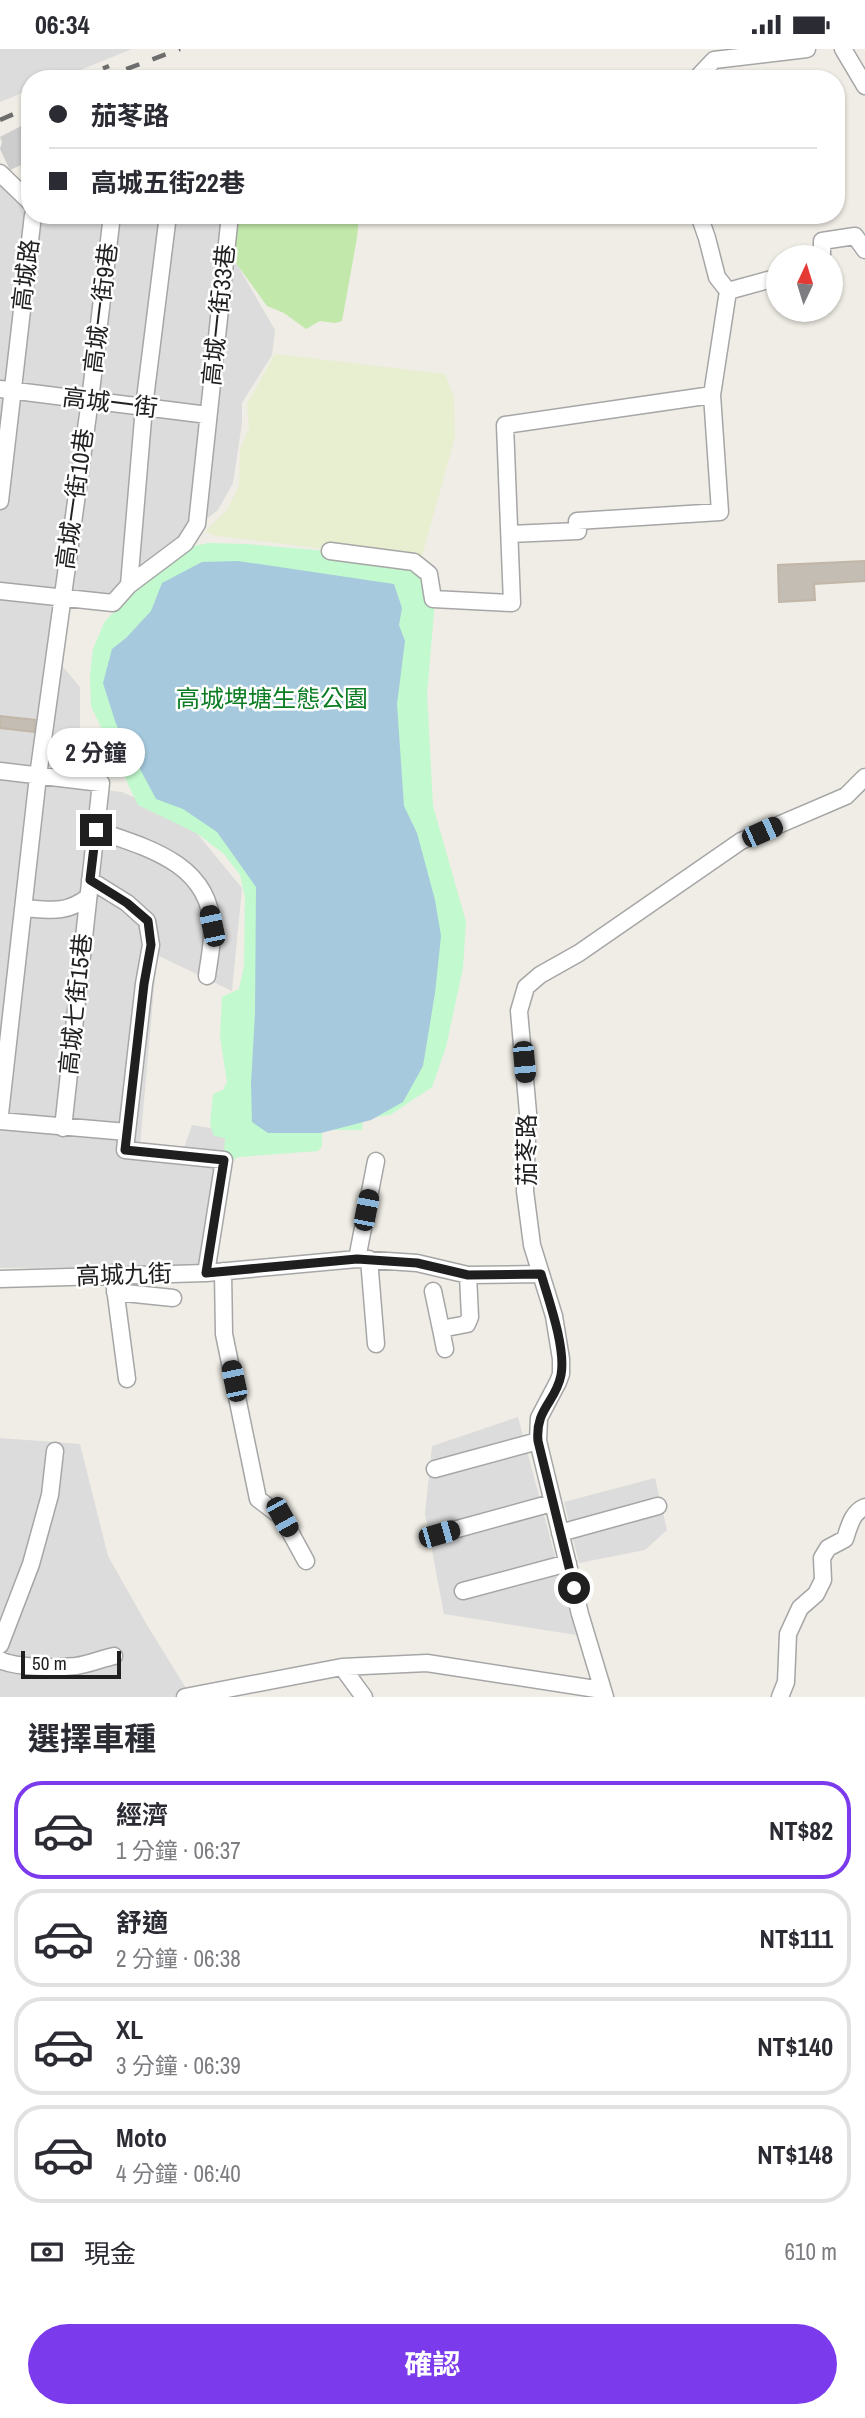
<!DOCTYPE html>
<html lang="zh-TW">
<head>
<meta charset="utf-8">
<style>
	:root { --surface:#fff; --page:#f7f7f7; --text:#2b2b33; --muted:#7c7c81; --line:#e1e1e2; --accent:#7c3aed }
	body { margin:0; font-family:"Archivo Narrow","Noto Sans TC",sans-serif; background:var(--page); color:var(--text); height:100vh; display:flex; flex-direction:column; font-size:26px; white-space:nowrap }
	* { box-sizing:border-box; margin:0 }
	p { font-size:23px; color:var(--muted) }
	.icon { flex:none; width:38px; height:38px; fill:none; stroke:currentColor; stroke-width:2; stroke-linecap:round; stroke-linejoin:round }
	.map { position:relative; height:1648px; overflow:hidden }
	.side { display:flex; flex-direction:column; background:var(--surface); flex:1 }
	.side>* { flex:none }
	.guide { position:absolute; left:21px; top:21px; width:824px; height:154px; border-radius:28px; box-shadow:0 2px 5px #0004; display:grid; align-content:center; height:154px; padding:0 28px; background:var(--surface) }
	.needle { width:46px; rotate:4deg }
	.tools { position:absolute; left:766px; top:196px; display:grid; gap:14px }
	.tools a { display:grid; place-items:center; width:77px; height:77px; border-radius:50%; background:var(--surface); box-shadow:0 2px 5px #0004; font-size:35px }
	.scale { position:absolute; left:21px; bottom:18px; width:100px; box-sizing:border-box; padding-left:7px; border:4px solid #1f1f1f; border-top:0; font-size:19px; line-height:24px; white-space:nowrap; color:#1f1f1f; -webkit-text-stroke:5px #fff; paint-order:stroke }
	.end { position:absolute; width:32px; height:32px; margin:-16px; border:9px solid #1f1f1f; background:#fff; box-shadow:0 0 0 4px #fff }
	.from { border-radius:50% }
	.bubble { position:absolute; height:49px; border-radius:24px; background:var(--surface); box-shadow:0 2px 5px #0004; font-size:23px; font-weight:700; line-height:49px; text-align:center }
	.car { position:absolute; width:21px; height:42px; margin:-21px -10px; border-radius:9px; box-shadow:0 0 5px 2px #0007; background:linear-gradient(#222 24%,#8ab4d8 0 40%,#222 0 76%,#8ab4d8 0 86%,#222 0) }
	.guide b { display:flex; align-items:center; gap:24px; height:66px; font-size:26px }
	.guide b+b { border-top:2px solid var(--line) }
	.guide i { width:18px; height:18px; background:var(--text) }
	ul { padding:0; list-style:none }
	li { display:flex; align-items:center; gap:21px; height:98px; margin:0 14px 10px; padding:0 14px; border:4px solid var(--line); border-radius:28px }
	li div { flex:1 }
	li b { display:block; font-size:26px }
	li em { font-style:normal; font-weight:700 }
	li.current { border-color:var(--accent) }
	li>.icon { width:63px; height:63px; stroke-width:1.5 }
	h2 { padding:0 28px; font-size:32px; line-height:84px }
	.pay { display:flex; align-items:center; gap:18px; height:77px; padding:0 28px; font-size:26px }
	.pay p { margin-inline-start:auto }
	.button { display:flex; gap:14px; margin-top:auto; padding:14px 28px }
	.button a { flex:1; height:80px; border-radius:42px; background:var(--accent); color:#fff; font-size:28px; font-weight:700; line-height:80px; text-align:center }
	.status { display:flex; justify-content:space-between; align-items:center; height:49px; padding:0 35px; background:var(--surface); direction:ltr }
	.status svg { height:19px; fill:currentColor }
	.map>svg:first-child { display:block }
	.residential { fill:#dddcdc }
	.religious { fill:#cdcdcd }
	.farmland { fill:#e8eed0 }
	.grass { fill:#c2e9ab }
	.park { fill:#c2f9ce }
	.water { fill:#a6c9dd }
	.building { fill:#c4bdb4; stroke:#c1b6a7; stroke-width:2 }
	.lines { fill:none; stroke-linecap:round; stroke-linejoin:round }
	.minor-casing { stroke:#a6a6a6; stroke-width:19 }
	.minor { stroke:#fff; stroke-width:16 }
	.rail { stroke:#6d6d6d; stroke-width:4.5; stroke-dasharray:14 14; stroke-linecap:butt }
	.route { stroke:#1f1f1f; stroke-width:9 }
	.labels { text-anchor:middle; stroke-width:5; stroke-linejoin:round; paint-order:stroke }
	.street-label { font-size:24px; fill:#1f1f1f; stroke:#fff }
	.park-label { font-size:24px; fill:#0c7d24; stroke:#fff }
</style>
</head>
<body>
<div class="status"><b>06:34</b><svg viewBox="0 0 49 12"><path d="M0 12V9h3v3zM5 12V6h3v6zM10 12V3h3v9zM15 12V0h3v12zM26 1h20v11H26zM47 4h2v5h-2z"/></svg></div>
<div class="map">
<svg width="865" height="1648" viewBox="0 0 865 1648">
	<rect width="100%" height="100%" fill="#efede5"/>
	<path class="residential" d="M 0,0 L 132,0 L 58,30 L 30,30 L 30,41 L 0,53 Z
		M 0,137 L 44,173 L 46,166 L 236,166 L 231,205 L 275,281 L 272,306 L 242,354 L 242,374 L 233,434 L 218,461 L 109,549 L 65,544 L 58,612 L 80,638 L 80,685 L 104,696 L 102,728 L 0,716 Z
		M 0,729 L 122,743 L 186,771 L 242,839 L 232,942 L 157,906 L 140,1097 L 183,1102 L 192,1076 L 227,1082 L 217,1218 L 0,1219 Z
		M 518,1368 L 576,1586 L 444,1565 L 425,1465 L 432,1397 Z
		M 0,1389 L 80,1395 L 108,1507 L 147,1576 L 189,1644 L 180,1648 L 0,1648 Z
		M 655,1429 L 667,1481 L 645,1501 L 579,1514 L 564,1453 Z"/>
	<path class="religious" d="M 27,74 L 30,80 L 30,112 L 10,121 L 0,100 L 2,93 L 0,88 Z"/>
	<path class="farmland" d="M 275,305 L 445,325 L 454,347 L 455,388 L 419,518 L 309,498 L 216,487 L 205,483 L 227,461 L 239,437 L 240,401 L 249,379 L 247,355 Z"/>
	<path class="grass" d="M 237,166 L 359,166 L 357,189 L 342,272 L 335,274 L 320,272 L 306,280 L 284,264 L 267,257 L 233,210 Z"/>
	<path class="park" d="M 209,494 L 246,495 L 328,502 L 421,521 L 436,540 L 427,645 L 433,757 L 466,873 L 463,919 L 446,998 L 432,1038 L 390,1066 L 363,1070 L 362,1081 L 322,1081 L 322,1097 L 318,1102 L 238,1108 L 230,1113 L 224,1105 L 225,1089 L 214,1087 L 210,1075 L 213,1045 L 223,1041 L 227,1033 L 220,988 L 222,948 L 239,940 L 244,917 L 245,848 L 240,826 L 224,805 L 198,785 L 138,756 L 91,657 L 90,627 L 93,600 L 105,572 L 160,518 L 194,497 Z"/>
	<path class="water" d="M 238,512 L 394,535 L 402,559 L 399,576 L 405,592 L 397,655 L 404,757 L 417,784 L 435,851 L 441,887 L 435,944 L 423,1017 L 403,1053 L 371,1071 L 321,1084 L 268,1084 L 252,1073 L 251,1035 L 255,964 L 256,838 L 217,783 L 183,760 L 156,750 L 116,675 L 103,634 L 112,600 L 126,589 L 151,562 L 162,534 L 202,513 Z"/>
	<path class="building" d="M 865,512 L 865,532 L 814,535 L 815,551 L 779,553 L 778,516 Z
		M 0,667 L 35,671 L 34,683 L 0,679 Z"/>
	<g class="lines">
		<defs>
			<path id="minor" d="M 843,0 L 865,37
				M 696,30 L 714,11 L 807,0
				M 0,124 L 30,153
				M 699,166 L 707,189 L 717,228 L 728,242
				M 822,208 L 822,192 L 855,187 L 865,201
				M 0,340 L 208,366
				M 0,452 L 33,166
				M 510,485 L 578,482 L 577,472 L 720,463 L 712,346 L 728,242 L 779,228
				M 330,502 L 414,513 L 429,525 L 433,550 L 512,554 L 505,376 L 712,346
				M 129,536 L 144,358 L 168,166
				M 0,542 L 113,554 L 129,536 L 185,494 L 197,475 L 230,166
				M 0,722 L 101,734 L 63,1079
				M 96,781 C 145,798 210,814 212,878 C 213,894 209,911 207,927
				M 90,831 L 127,854 L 147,872 L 151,896 L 144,935 L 127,1083
				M 24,859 C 50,861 66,865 88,848
				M 0,1065 L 38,727 L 90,351 L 112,166
				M 0,1072 L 127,1083 L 125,1101 L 224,1111 L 206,1224
				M 357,1210 L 376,1112
				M 369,1210 L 376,1295
				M 223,1222 L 224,1285 L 258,1450 L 282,1468 L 306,1512
				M 113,1224 L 127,1330
				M 0,1230 L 206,1224 L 357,1210 L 417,1214 L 468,1226 L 540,1225
				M 433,1242 L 441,1280 L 467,1275 L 470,1268 L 468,1226
				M 115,1243 L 173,1249
				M 441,1280 L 445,1300
				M 435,1420 L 538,1392
				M 560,1484 L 658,1457
				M 439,1485 L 552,1454
				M 463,1542 L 568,1514
				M 0,1596 L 31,1515 L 50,1446 L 55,1402
				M 0,1611 C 17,1619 57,1619 76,1617 C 89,1615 101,1610 114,1607
				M 342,1618 L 364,1648
				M 185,1648 L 342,1618 L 427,1614 L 602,1641
				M 605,1648 L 580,1565 L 538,1392 L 539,1369 L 558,1333 L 561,1325 L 561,1310 L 554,1267 L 532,1196 L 525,1142 L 528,1064 L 519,962 L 526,938 L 540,926 L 579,904 L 741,792 L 846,747 L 865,728
				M 780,1648 L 786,1633 L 788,1585 L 800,1559 L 816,1545 L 823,1531 L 822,1509 L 828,1499 L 845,1490 C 849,1478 852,1463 865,1458"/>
		</defs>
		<use href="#minor" class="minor-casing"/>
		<use href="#minor" class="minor"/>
		<path class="rail" d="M 77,30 L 109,17
			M 100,30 L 180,0
			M 0,71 L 30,58"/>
	</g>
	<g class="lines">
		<path class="route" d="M 96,781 L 90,831 L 127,854 L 148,872 L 151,896 L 144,935 L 125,1101 L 224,1111 L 206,1224 L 357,1210 L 417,1214 L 468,1226 L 541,1225 C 549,1252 566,1299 561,1326 C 556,1353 535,1360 538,1392 L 574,1539"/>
	</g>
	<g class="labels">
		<g class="street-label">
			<text transform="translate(26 226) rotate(-83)" y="8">高城路</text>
			<text transform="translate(101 259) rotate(-83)" y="8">高城一街9巷</text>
			<text transform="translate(219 266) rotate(-84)" y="8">高城一街33巷</text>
			<text transform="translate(110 354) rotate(7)" y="8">高城一街</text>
			<text transform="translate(75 450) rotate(-82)" y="8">高城一街10巷</text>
			<text transform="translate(76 955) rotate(-84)" y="8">高城七街15巷</text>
			<text transform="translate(527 1101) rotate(-90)" y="8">茄苳路</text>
			<text transform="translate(124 1226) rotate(-2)" y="8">高城九街</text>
		</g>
		<g class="park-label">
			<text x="272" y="658">高城埤塘生態公園</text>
		</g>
	</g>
</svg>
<div class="tools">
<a><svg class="needle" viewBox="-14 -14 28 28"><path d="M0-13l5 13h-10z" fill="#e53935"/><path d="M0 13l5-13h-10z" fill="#7c7c81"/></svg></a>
</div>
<div class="scale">50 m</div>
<i class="end from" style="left:574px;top:1539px"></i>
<i class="end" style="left:96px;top:781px"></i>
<div class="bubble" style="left:47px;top:679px;width:98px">2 分鐘</div>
<i class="car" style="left:762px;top:783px;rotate:66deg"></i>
<i class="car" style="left:212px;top:877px;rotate:348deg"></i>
<i class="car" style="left:524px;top:1013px;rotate:175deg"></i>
<i class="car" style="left:366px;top:1161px;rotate:11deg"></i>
<i class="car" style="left:234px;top:1332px;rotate:348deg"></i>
<i class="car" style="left:282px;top:1468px;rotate:151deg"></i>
<i class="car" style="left:439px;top:1485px;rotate:74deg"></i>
<div class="guide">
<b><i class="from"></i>茄苳路</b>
<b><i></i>高城五街22巷</b>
</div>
</div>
<section class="side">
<h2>選擇車種</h2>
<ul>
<li class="current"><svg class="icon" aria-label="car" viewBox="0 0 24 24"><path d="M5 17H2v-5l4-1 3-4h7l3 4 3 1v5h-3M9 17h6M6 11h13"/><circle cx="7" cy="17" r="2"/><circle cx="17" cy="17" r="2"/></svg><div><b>經濟</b><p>1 分鐘 · 06:37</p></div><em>NT$82</em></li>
<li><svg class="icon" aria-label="car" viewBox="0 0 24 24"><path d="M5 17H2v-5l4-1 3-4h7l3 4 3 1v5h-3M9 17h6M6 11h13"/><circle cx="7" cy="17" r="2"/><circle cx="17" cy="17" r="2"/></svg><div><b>舒適</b><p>2 分鐘 · 06:38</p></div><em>NT$111</em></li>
<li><svg class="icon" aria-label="car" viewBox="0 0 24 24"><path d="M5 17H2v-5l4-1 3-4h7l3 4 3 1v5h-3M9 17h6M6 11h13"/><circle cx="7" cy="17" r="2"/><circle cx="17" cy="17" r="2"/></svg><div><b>XL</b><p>3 分鐘 · 06:39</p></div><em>NT$140</em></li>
<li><svg class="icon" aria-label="car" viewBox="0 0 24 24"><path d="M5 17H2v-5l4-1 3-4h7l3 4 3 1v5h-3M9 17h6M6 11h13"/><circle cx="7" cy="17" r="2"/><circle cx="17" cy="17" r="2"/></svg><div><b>Moto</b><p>4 分鐘 · 06:40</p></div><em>NT$148</em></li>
</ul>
<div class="pay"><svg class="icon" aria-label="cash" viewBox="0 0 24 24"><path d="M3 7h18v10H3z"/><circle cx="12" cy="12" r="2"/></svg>現金<p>610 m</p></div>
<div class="button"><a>確認</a></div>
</section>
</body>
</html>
